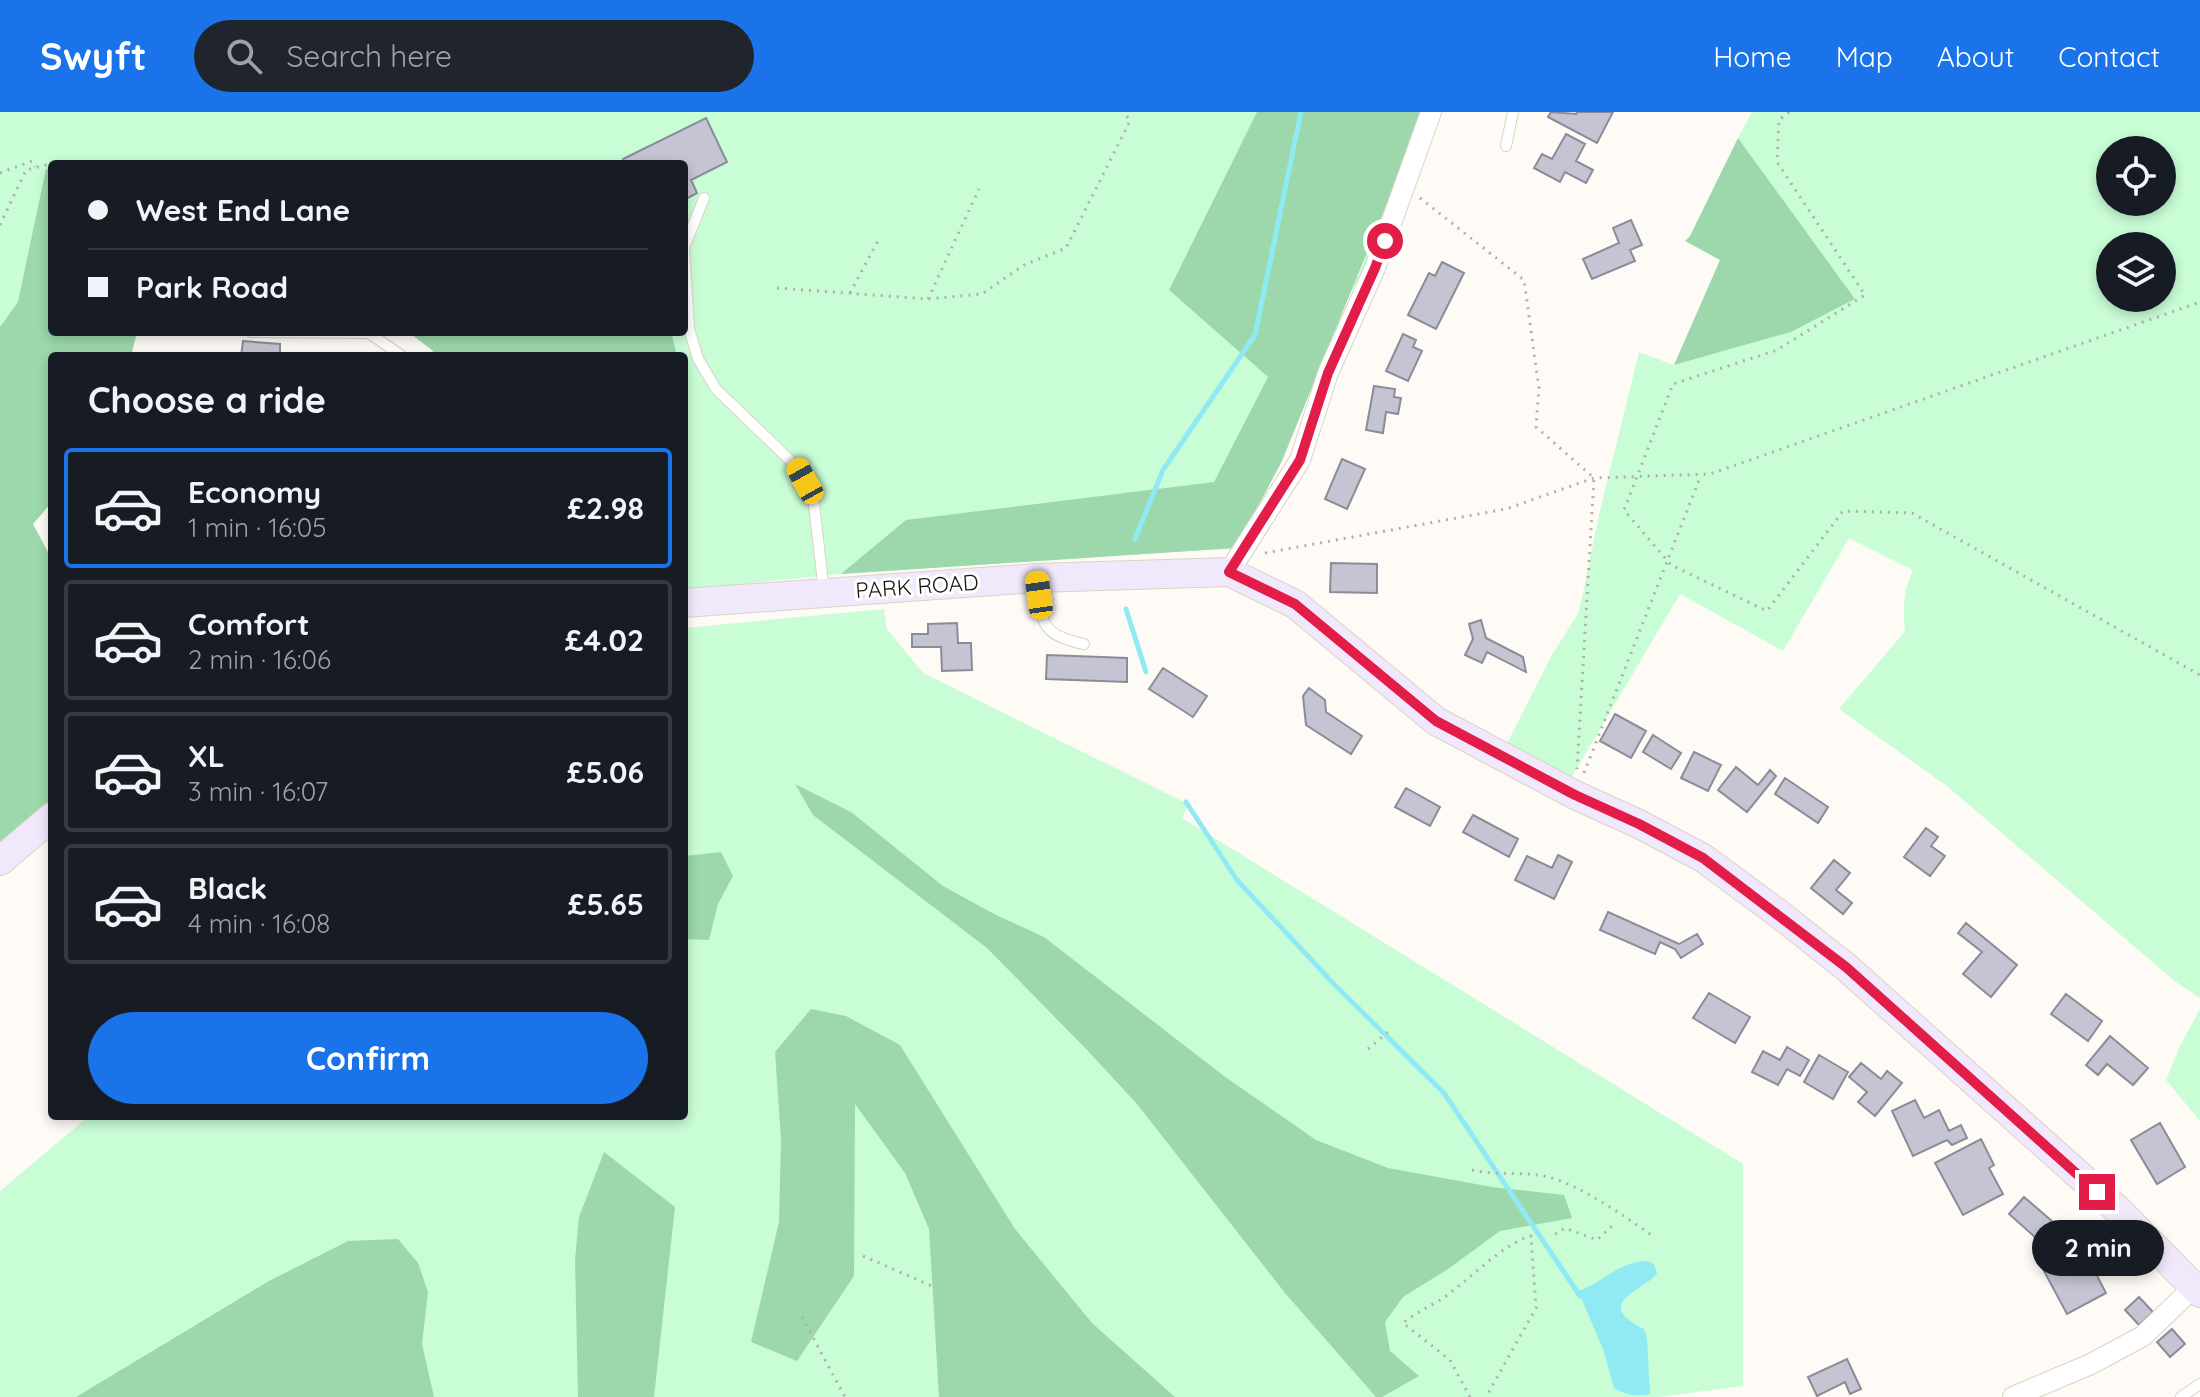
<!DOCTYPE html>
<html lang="en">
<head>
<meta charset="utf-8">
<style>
	:root { --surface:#171b24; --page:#20242c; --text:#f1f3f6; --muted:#9ea1a6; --line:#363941; --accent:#1a73e8 }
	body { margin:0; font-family:Quicksand,sans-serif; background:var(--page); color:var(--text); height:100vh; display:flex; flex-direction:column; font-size:30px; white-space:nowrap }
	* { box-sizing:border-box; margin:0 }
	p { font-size:26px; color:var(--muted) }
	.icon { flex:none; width:44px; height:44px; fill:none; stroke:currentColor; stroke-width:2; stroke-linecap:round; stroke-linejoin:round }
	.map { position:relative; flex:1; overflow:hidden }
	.side { position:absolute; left:48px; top:240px; width:640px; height:768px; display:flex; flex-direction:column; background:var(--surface); border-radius:8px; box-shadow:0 4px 12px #0003 }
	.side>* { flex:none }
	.guide { position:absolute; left:48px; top:48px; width:640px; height:176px; border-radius:8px; box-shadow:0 4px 12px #0003; display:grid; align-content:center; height:176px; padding:0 40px; background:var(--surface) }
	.buttons { position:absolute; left:2096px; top:24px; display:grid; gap:16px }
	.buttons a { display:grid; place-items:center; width:80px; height:80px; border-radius:50%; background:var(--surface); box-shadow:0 4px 12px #0003; font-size:40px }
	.end { position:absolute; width:36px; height:36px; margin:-18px; border:10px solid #e11d48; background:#fff; box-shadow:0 0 0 4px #fff }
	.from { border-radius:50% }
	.bubble { position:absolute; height:56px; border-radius:28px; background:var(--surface); box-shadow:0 4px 12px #0003; font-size:26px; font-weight:700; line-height:56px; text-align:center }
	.car { position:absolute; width:24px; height:48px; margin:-24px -12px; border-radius:10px; box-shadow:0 0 6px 2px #0007; background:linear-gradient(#f5c518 24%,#345 0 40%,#f5c518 0 76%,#345 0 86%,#f5c518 0) }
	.guide b { display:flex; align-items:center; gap:28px; height:76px; font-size:30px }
	.guide b+b { border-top:2px solid var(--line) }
	.guide i { width:20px; height:20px; background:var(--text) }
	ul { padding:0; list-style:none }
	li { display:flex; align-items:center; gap:24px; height:120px; margin:0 16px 12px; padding:0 24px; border:4px solid var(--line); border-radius:8px }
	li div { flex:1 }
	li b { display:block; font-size:30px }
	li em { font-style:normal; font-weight:700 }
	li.selected { border-color:var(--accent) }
	li>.icon { width:72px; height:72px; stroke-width:1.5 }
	h2 { padding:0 40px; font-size:36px; line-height:96px }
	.primary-button { display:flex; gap:16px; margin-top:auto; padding:16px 40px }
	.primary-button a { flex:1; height:92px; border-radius:48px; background:var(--accent); color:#fff; font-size:32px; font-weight:700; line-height:92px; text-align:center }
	header { display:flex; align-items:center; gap:48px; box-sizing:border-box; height:112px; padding:0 40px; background:var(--accent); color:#fff }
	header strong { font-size:38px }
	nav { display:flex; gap:44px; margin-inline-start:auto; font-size:28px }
	.search { width:560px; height:72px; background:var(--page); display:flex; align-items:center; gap:20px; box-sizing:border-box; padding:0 28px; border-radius:44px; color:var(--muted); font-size:30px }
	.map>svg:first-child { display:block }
	.green { fill:#c9fdd6; fill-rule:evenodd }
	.forest { fill:#9cd8ab }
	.water { fill:#90eaf4 }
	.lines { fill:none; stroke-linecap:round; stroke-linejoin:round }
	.stream { stroke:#90eaf4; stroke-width:5 }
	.building { fill:#c5c4d2; stroke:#8c8b99; stroke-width:2 }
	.lane-casing { stroke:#dad3c5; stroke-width:12 }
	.street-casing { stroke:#dad3c5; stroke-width:22 }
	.secondary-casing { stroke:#dad3c5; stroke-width:30 }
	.path { stroke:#b2afaa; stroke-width:3; stroke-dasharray:2 6; stroke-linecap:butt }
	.lane { stroke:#fff; stroke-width:10 }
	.street { stroke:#fff; stroke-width:20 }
	.secondary { stroke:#f2e8fc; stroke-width:28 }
	.route { stroke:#e11d48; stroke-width:10 }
	.labels { text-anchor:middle; stroke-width:6; stroke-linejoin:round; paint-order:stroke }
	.street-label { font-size:22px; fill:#181611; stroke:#fff }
</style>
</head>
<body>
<header>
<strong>Swyft</strong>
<div class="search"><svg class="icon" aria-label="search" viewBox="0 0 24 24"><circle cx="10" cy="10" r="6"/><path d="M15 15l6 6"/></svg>Search here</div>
<nav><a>Home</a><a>Map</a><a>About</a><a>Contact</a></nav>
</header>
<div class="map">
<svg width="2200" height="1285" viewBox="0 0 2200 1285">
	<rect width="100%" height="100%" fill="#fefbf6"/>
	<path class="green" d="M 0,0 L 1416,0 L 1371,151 L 1298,252 L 1236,436 L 841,462 L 684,478 L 684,244 L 614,244 L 613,220 L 684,220 L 684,52 L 52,52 L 52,220 L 137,220 L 131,244 L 52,244 L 52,390 L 33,412 L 52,448 L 0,562 Z
		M 1752,0 L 2200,0 L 2200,886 L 2176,870 L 1948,675 L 1839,597 L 1905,519 C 1903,496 1903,479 1913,458 L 1849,426 L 1783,539 L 1680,482 L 1570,668 L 1505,635 L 1553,541 L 1579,500 L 1599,403 L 1639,240 L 1674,253 L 1791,220 L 1855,187 L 1738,26 ZM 2110,38 L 2162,38 L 2162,90 L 2110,90 ZM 2110,134 L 2162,134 L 2162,186 L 2110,186 Z
		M 884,497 L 887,517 L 923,561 L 1188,692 L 1182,706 L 1743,1052 L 1743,1274 L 1659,1285 L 0,1285 L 0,1079 L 89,1004 L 684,1004 L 684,516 Z
		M 2200,897 L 2200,1009 L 2166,968 L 2180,934 Z"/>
	<path class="forest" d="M 1257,0 L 1424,0 L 1282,349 L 1236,436 L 841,462 L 906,408 L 1214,370 L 1268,265 L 1169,178 Z
		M 1738,26 L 1855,187 L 1791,220 L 1674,253 L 1720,148 L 1685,129 L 1690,124 Z
		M 46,57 L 52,57 L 52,220 L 137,220 L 131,244 L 52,244 L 52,390 L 33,412 L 52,448 L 52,690 L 0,734 L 0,215 L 18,190 Z
		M 408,220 L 671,220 L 677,244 L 435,244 L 432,238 Z
		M 795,672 L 851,700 L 943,774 L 994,802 L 1044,825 L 1224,964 L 1316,1028 L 1388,1056 L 1492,1075 L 1564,1083 L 1572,1106 L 1500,1119 L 1448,1157 L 1403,1185 L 1385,1210 L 1390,1239 L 1419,1264 L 1382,1285 L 1376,1285 L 1285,1181 L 1137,992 L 1088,939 L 987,836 L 813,703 Z
		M 721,740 L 733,764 L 718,792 L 709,828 L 684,827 L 684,744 Z
		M 811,897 L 846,904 L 900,933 L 1015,1117 L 1092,1211 L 1175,1285 L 939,1285 L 929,1117 L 905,1061 L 855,992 L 854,1164 L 797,1249 L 751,1230 L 779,1110 L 781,1028 L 775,940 Z
		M 604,1040 L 675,1095 L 654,1285 L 578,1285 L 575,1148 L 579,1105 Z
		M 398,1127 L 418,1151 L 428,1180 L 422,1232 L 434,1285 L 76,1285 L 269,1169 L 348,1129 Z"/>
	<path class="water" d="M 1648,1149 L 1654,1152 L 1657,1161 C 1646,1178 1590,1191 1644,1217 L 1647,1226 L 1650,1282 C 1638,1285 1625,1283 1614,1276 L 1603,1237 L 1578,1179 C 1603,1171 1619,1149 1648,1149 Z"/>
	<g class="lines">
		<path class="stream" d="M 1135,427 L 1163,358 L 1255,223 L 1301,0
			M 1126,497 L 1146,560
			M 1186,690 L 1237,768 L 1332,870 L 1444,981 L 1580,1184"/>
	</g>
	<path class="building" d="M 1551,0 L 1576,2 L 1577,0 L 1613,0 L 1597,31 L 1548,5 Z
		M 706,6 L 727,50 L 691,68 L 697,81 L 684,88 L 684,52 L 626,52 L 623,47 Z
		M 1566,22 L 1585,32 L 1576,49 L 1593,58 L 1586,71 L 1565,60 L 1560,70 L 1534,56 L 1542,42 L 1552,47 Z
		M 1631,108 L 1642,133 L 1630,138 L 1635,149 L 1592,167 L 1583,147 L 1619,131 L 1613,116 Z
		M 1442,150 L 1464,161 L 1436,217 L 1408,203 L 1429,161 L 1435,164 Z
		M 1403,222 L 1416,228 L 1413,235 L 1422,239 L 1408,269 L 1386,259 Z
		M 243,229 L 280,232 L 280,244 L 241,244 Z
		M 1374,274 L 1395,277 L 1394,285 L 1401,286 L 1398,302 L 1386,300 L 1383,321 L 1366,318 Z
		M 1342,347 L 1365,357 L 1347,397 L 1325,387 Z
		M 1331,451 L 1377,452 L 1377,481 L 1330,480 Z
		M 1481,508 L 1486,526 L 1523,545 L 1526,560 L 1487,540 L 1482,551 L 1465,543 L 1473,527 L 1469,512 Z
		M 957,511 L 958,531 L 971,531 L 972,558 L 942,559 L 941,535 L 912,535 L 912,522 L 928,522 L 928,512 Z
		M 1047,543 L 1127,546 L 1127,570 L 1046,567 Z
		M 1163,556 L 1207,584 L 1193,605 L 1149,577 Z
		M 1309,576 L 1325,588 L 1326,600 L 1362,624 L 1351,642 L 1306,613 L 1303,584 Z
		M 1615,602 L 1646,619 L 1631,646 L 1600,629 Z
		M 1653,623 L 1681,641 L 1671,657 L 1643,640 Z
		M 1694,640 L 1721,653 L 1708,679 L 1681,666 Z
		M 1736,655 L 1758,673 L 1770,658 L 1776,664 L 1747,700 L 1718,678 Z
		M 1785,666 L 1828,695 L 1818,711 L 1775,682 Z
		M 1406,676 L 1440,695 L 1430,714 L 1395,695 Z
		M 1473,703 L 1518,727 L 1509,745 L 1463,720 Z
		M 1926,716 L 1938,725 L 1931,734 L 1945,744 L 1930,764 L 1904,745 Z
		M 1558,743 L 1572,750 L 1554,787 L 1515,768 L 1527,744 L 1552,756 Z
		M 1834,748 L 1850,761 L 1836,778 L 1852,791 L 1843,802 L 1811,776 Z
		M 1608,800 L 1679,832 L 1697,822 L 1703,832 L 1681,846 L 1675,837 L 1660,830 L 1655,842 L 1600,818 Z
		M 1966,811 L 2017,853 L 1991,885 L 1963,862 L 1982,840 L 1958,821 Z
		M 1709,881 L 1750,905 L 1735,931 L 1693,906 Z
		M 2066,882 L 2102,909 L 2088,929 L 2051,902 Z
		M 2110,924 L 2148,956 L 2133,973 L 2107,952 L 2098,963 L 2086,953 Z
		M 1787,935 L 1809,948 L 1800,964 L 1787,957 L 1778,973 L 1752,960 L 1763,939 L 1780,948 Z
		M 1819,943 L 1848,960 L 1833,987 L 1804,970 Z
		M 1861,951 L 1881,967 L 1887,959 L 1902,971 L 1875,1004 L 1858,990 L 1867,980 L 1849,965 Z
		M 1915,988 L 1924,1006 L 1939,998 L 1949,1019 L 1961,1013 L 1967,1026 L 1952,1033 L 1947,1028 L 1913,1044 L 1892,999 Z
		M 2160,1011 L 2185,1055 L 2157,1072 L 2131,1028 Z
		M 1981,1027 L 1994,1053 L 1989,1056 L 2003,1082 L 1963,1103 L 1935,1051 Z
		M 2024,1085 L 2052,1109 L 2036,1126 L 2009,1102 Z
		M 2077,1125 L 2106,1181 L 2067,1202 L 2037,1146 Z
		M 2139,1185 L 2153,1200 L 2139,1213 L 2125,1198 Z
		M 2172,1217 L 2185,1232 L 2170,1245 L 2157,1230 Z
		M 1847,1247 L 1861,1277 L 1850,1282 L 1845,1270 L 1817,1284 L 1808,1265 Z"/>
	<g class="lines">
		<defs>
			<path id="lane" d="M 1506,34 L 1513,0
				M 704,86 L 684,136 L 689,217 L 698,247 L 716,277 L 797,355 L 813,384 L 824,479
				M 251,220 L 369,221 L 402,244
				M 1036,468 C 1042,509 1039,523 1084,532
				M 2181,1285 L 2200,1272"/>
			<path id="street" d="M 1229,460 L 1300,348 L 1328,261 L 1375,156 L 1431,0
				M 2013,1285 L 2091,1252 L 2143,1224 L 2195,1174"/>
			<path id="secondary" d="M 684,491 L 1036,466 L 1229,460 L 1295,492 L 1436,609 L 1575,683 L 1639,712 L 1703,746 L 1779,802 L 1846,855 L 2118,1098 L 2200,1181
				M 0,749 L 52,705"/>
		</defs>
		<use href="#lane" class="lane-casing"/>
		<use href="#street" class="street-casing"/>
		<use href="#secondary" class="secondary-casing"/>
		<path class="path" d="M 1789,0 L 1779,8 L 1777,50 L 1865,183 L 1777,238 L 1673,272 L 1624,398 L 1671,453 L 1767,499 L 1843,399 L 1912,401 L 2200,563
			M 0,61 L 32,49 L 35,55
			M 1420,86 L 1524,168 L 1539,276 L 1536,315 L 1594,366 L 1577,657
			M 0,113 L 26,58 L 58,50 L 69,52
			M 777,176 L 928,187 L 982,182 L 1024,153 L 1066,136 L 1130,9 L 1124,0
			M 850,181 L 880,125
			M 928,187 L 979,77
			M 1265,441 L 1506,397 L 1594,366 L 1710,362 L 2200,190
			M 1584,661 L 1701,363
			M 1368,937 L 1388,920
			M 1472,1058 C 1498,1064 1526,1059 1548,1065 C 1582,1074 1624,1104 1653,1124
			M 1555,1122 L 1565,1116 L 1597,1128 L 1615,1111
			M 863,1144 L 934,1175
			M 802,1205 L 845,1285
			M 1470,1285 L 1450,1248 L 1403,1211 C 1415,1201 1427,1196 1440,1188 C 1468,1170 1500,1133 1531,1124 L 1536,1196 L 1486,1285"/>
		<use href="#lane" class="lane"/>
		<use href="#street" class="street"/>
		<use href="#secondary" class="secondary"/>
	</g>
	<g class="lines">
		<path class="route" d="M 1385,129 L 1375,156 L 1328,261 L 1300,348 L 1229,460 L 1295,492 L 1436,609 L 1575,683 L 1639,712 L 1703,746 L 1846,855 L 2097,1080"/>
	</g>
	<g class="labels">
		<g class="street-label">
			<text transform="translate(917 474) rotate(-4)" y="8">PARK ROAD</text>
		</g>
	</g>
</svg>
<div class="buttons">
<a><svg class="icon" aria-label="locate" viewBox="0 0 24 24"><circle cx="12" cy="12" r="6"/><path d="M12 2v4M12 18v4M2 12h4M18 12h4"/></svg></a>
<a><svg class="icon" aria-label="layers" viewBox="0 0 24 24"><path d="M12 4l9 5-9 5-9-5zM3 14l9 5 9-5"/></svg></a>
</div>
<i class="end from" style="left:1385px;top:129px"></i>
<i class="end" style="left:2097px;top:1080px"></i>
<div class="bubble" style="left:2032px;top:1108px;width:132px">2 min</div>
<i class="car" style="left:805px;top:369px;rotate:331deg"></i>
<i class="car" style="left:1039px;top:483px;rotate:352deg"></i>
<div class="guide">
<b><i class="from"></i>West End Lane</b>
<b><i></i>Park Road</b>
</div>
<section class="side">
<h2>Choose a ride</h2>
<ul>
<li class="selected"><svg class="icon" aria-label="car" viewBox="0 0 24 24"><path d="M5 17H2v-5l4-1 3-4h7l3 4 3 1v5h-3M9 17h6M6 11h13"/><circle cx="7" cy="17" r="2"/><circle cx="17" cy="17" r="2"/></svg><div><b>Economy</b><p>1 min · 16:05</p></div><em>£2.98</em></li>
<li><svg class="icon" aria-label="car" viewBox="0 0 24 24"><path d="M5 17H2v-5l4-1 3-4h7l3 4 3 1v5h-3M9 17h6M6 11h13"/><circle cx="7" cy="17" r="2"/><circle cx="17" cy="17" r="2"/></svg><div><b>Comfort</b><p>2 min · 16:06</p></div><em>£4.02</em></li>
<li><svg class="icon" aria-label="car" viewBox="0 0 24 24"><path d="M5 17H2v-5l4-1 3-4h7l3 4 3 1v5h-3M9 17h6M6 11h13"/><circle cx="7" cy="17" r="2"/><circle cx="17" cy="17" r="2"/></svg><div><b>XL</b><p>3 min · 16:07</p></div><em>£5.06</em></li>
<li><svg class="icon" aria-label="car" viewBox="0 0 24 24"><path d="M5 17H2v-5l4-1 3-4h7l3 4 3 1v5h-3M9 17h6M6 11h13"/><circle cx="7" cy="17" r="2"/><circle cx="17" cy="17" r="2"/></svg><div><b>Black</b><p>4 min · 16:08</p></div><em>£5.65</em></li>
</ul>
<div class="primary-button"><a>Confirm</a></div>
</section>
</div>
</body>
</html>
